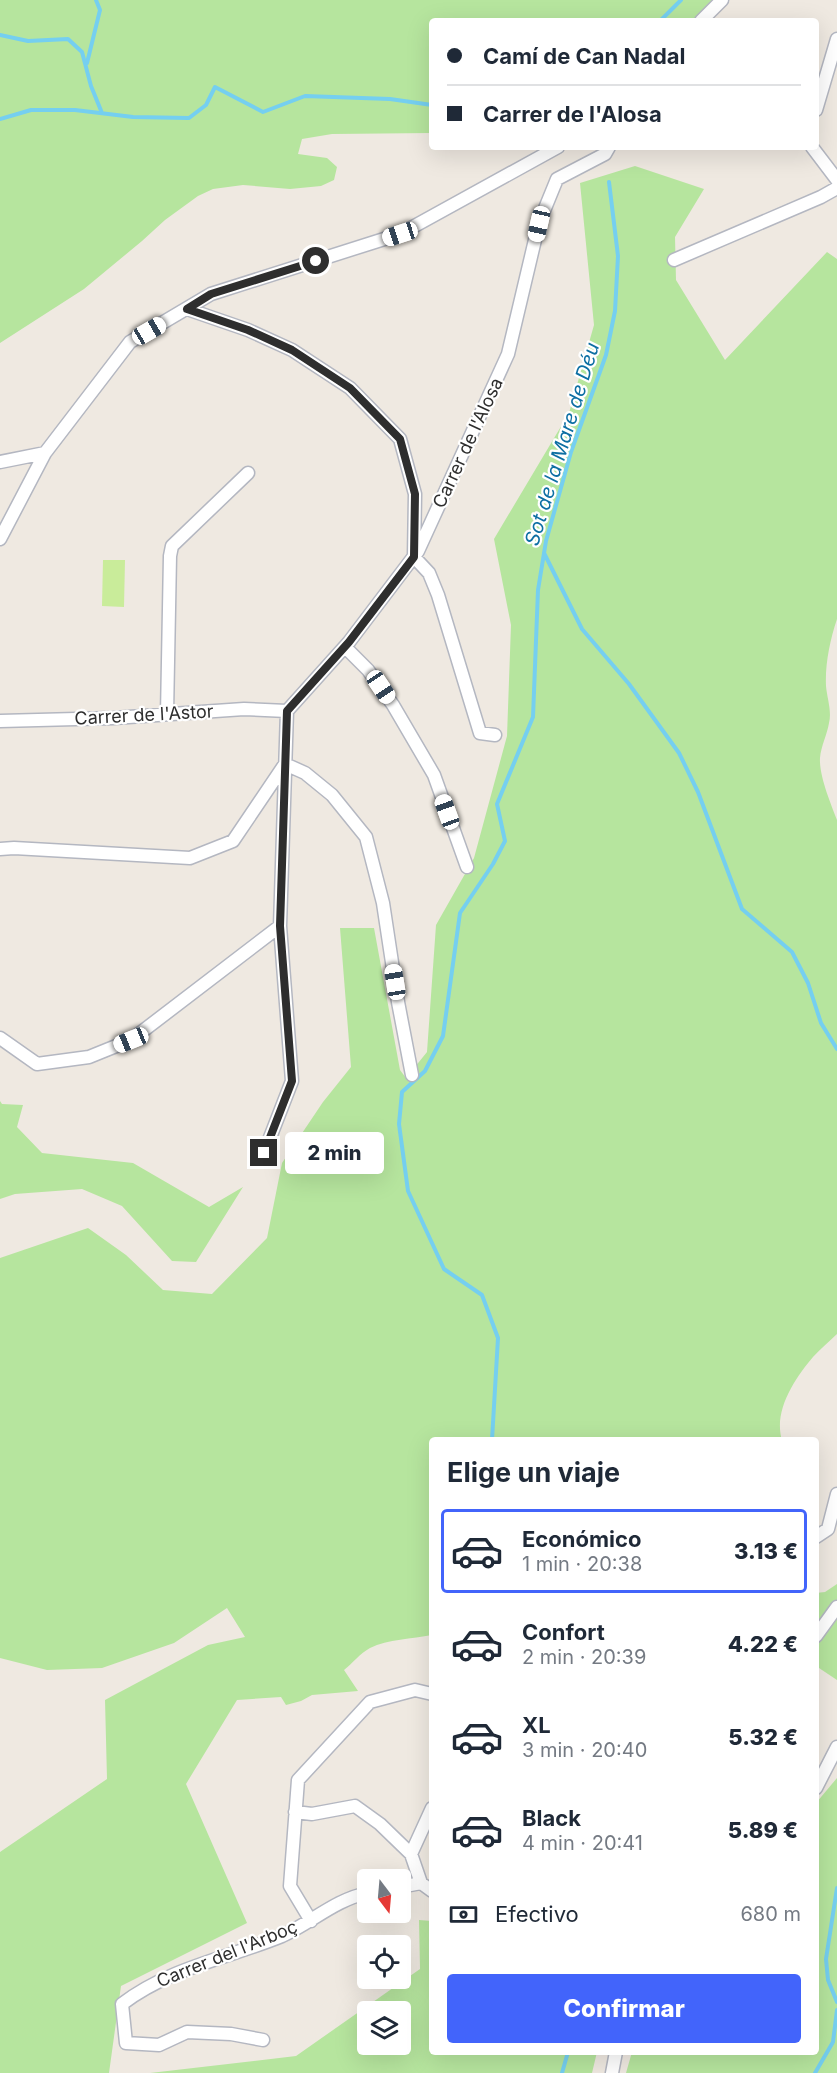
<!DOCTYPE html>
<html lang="es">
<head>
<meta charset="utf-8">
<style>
	:root { --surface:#fff; --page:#f6f6f7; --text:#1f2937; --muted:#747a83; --line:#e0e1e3; --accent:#4264fb }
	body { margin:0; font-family:Inter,sans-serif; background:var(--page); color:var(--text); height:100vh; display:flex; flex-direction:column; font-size:22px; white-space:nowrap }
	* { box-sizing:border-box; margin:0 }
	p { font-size:20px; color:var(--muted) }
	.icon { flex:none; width:33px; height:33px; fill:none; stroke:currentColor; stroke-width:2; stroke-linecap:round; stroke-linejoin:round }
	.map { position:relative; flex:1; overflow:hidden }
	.drawer { position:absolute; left:429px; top:1437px; width:390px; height:618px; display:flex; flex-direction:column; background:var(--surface); border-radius:6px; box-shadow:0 6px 24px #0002 }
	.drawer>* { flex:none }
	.banner { position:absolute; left:429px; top:18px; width:390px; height:132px; border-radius:6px; box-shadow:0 6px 24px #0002; display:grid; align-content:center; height:132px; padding:0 18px; background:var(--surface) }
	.needle { width:39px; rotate:164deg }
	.buttons { position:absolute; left:357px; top:1869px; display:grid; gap:12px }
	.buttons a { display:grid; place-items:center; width:54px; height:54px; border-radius:6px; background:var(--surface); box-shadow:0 6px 24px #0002; font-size:30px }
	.end { position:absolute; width:27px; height:27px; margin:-14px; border:8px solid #2e2e2e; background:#fff; box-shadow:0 0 0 3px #fff }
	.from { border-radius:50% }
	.bubble { position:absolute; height:42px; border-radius:6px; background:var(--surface); box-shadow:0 6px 24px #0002; font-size:20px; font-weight:800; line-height:42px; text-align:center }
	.car { position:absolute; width:18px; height:36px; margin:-18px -9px; border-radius:8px; box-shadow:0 0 4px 2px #0007; background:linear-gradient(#fff 24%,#345 0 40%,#fff 0 76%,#345 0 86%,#fff 0) }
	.banner b { display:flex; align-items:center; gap:21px; height:57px; font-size:22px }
	.banner b+b { border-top:2px solid var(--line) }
	.banner i { width:15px; height:15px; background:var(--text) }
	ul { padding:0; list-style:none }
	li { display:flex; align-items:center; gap:18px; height:84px; margin:0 12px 9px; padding:0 6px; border:3px solid transparent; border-radius:6px }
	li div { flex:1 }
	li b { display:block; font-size:22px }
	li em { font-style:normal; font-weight:800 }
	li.on { border-color:var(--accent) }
	li>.icon { width:54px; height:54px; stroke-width:1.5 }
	h2 { padding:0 18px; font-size:27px; line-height:72px }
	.pay { display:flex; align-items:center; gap:15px; height:66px; padding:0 18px; font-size:22px }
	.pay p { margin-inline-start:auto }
	.button { display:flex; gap:12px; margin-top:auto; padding:12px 18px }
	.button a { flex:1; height:69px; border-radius:6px; background:var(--accent); color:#fff; font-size:24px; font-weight:800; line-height:69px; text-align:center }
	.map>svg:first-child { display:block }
	.green { fill:#b6e59e; fill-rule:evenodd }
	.pitch { fill:#c9ec9a }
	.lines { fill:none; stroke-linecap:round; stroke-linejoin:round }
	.stream { stroke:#75cff0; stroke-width:4 }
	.minor-casing { stroke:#b4b7c1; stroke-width:15 }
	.minor { stroke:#fff; stroke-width:12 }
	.route { stroke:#2e2e2e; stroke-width:8 }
	.labels { text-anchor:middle; stroke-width:4.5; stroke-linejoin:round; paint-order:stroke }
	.street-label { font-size:18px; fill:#2e2e2e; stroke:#fff }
	.water-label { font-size:20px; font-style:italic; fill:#0d6fa3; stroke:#fff }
</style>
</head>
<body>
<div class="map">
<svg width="837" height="2073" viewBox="0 0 837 2073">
	<rect width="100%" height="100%" fill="#efe9e1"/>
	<path class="green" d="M 0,0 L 713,0 L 692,21 L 432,21 L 432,133 L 332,134 L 302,139 L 298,154 L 327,158 L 337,167 L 334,180 L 321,186 L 290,189 L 243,185 L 213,189 L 198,196 L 165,220 L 142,241 L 84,289 L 0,343 Z
		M 635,166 L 704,189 L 675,237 L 676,280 L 725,360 L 827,252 L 837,259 L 837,619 C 830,640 825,664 826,686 C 827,698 832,711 829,723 C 827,735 821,746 820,758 C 819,776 831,804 837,820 L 837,1334 C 829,1342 820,1349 813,1357 C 795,1378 773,1411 782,1440 L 432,1440 L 432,1635 C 412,1639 388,1639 370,1648 C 359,1654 353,1663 344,1670 L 358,1691 L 312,1695 L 301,1701 L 286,1705 L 281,1697 L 237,1700 L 186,1784 L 247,1923 L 121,1986 L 109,2073 L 0,2073 L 0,1852 L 107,1779 L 105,1700 L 208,1645 L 245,1637 L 227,1608 L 174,1643 L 102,1668 L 47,1670 L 0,1658 L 0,1258 L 88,1228 L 126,1255 L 163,1290 L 212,1294 L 267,1238 L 282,1163 L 323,1102 L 351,1067 L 340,928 L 374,928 L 400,1070 L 406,1078 L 427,1052 L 436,925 L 474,858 L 507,736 L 511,625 L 494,539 L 569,413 L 594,325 L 580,183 Z
		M 0,1101 L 2,1104 L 23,1105 L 17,1127 L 42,1153 L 133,1163 L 209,1207 L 243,1187 L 196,1262 L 172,1261 L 122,1206 L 82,1189 L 15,1194 L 0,1199 Z
		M 837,1584 L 837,1680 L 816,1666 L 816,1593 L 825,1592 Z
		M 837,1778 L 837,2073 L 626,2073 L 632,2052 L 816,2052 L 816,1803 Z
		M 419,1920 L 432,1921 L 432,2052 L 597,2052 L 592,2073 L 150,2073 L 296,2056 L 420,1969 ZM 368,2012 L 400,2012 L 400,2044 L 368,2044 Z"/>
	<path class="pitch" d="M 103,560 L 125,560 L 124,607 L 102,606 Z"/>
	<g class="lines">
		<path class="stream" d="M 660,21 L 681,0
			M 0,35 L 28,41 L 68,39 L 82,52 L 91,86 L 102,113
			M 87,63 L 100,10 L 96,0
			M 0,119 L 31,110 L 75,110 L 133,117 L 189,118 L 206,105 L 215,87 L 263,112 L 305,96 L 390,99 L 432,105
			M 544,553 L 582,629 L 629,684 L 679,753 L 698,792 L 742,909 L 792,952 L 808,983 L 821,1023 L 837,1049
			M 492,1440 L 498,1338 L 482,1295 L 444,1269 L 408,1191 L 399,1124 L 402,1092 L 425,1071 L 443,1036 L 460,913 L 493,864 L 505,841 L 497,804 L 533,717 L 538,590 L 546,541 L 571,452 L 606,355 L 615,311 L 618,256 L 609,182
			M 837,1888 L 826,1959 L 828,1980 L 837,2002
			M 562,2073 L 568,2052
			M 815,2073 L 833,2042 L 837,2010"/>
		<defs>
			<path id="minor" d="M 701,21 L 722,0
				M 816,110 L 837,39
				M 812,147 L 837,180
				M 674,260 L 821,197 L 837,188
				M 187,309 L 248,330 L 292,350 L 350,388 L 400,439 L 415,494 L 414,557 L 429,573 L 438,595 L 480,733 L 495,735
				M 0,462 L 45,453
				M 0,539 L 45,453 L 130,342 L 211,294 L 400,234 L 558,147
				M 345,647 L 368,670 L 393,705 L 434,775 L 467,867
				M 167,714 L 170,556 L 172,546 L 248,473
				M 0,721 L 114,718 L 244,709 L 287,711
				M 0,849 L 14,848 L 190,858 L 233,841 L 285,764 L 305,773 L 332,795 L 366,837 L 383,903 L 398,1002 L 412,1075
				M 0,1038 L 37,1064 L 89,1057 L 131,1040 L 280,926
				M 264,1153 L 292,1081 L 280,926 L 287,711 L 349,642 L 418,551 L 508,354 L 539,223 L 557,179 L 605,154 L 609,147
				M 816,1537 L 828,1529 L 837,1494
				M 816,1636 L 837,1607
				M 816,1788 L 837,1747
				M 295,1812 L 312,1814 L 355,1806 L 380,1824 L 411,1854 L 421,1883
				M 411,1854 L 432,1808
				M 400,1887 L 421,1883 L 432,1891
				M 311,1921 L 290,1886 L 298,1780 L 370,1702 L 415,1690 L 432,1694
				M 263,2040 L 231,2034 L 187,2032 L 159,2045 L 126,2043 L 122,2004 C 169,1968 228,1958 282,1936 C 311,1923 336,1899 368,1893
				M 612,2073 L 616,2052"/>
		</defs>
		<use href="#minor" class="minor-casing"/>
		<use href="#minor" class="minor"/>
	</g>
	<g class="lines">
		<path class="route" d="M 264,1153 L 292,1081 L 280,926 L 287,711 L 349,642 L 414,557 L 415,494 L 400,439 L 350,388 L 292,350 L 248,330 L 187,309 L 211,294 L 316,261"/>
	</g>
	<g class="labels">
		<g class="street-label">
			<text transform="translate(468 443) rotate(-65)" y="6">Carrer de l'Alosa</text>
			<text transform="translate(144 715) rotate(-3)" y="6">Carrer de l'Astor</text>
			<text transform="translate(227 1954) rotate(-22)" y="6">Carrer del l'Arboç</text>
		</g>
		<g class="water-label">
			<text transform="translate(562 444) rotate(-73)" y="7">Sot de la Mare de Déu</text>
		</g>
	</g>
</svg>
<div class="buttons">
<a><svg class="needle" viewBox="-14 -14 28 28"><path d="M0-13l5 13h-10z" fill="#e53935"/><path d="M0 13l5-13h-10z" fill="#747a83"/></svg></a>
<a><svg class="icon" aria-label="locate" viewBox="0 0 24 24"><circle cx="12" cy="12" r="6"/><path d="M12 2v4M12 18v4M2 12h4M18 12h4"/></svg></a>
<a><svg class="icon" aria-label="layers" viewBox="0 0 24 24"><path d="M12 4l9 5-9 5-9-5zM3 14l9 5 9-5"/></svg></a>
</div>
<i class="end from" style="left:316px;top:261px"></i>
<i class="end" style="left:264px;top:1153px"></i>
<div class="bubble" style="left:285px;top:1132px;width:99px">2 min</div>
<i class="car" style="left:539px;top:224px;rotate:193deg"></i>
<i class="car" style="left:400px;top:234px;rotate:252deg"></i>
<i class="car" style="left:149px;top:331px;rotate:60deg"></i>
<i class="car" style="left:381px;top:687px;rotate:146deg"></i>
<i class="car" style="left:447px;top:812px;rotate:340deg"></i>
<i class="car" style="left:395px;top:982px;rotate:351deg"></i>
<i class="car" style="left:131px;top:1040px;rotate:248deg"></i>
<div class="banner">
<b><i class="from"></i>Camí de Can Nadal</b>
<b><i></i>Carrer de l'Alosa</b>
</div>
<section class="drawer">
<h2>Elige un viaje</h2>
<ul>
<li class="on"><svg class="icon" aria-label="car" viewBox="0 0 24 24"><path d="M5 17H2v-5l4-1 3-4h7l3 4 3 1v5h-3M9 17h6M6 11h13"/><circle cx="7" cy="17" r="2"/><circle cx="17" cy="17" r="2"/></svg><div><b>Económico</b><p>1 min · 20:38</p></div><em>3.13 €</em></li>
<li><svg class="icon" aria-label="car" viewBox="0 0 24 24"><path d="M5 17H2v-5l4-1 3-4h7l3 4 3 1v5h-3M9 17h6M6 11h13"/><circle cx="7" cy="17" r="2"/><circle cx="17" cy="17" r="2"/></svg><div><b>Confort</b><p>2 min · 20:39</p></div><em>4.22 €</em></li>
<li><svg class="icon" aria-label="car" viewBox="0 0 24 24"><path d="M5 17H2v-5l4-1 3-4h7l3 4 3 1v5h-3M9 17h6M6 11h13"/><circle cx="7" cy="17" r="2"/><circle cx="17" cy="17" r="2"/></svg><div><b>XL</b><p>3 min · 20:40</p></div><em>5.32 €</em></li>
<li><svg class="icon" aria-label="car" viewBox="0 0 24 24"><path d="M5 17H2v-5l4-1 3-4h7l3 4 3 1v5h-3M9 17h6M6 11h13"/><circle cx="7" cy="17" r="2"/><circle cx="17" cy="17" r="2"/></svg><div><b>Black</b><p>4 min · 20:41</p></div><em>5.89 €</em></li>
</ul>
<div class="pay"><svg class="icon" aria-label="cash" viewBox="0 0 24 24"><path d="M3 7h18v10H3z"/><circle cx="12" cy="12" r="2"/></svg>Efectivo<p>680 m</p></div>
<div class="button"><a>Confirmar</a></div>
</section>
</div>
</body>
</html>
